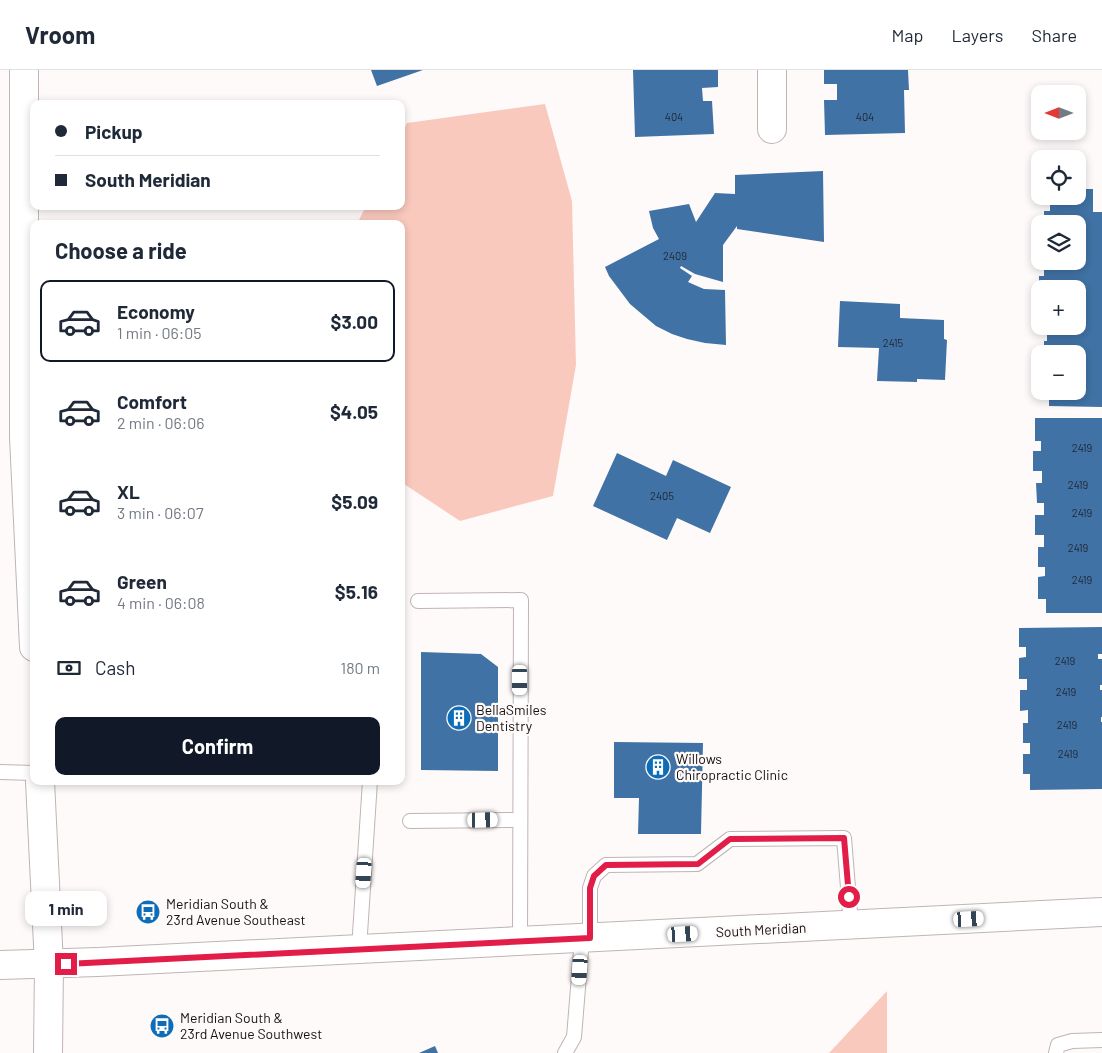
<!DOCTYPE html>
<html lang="en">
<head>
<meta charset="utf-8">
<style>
	:root { --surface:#fff; --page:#f2f2f3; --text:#1f2937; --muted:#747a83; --line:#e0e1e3; --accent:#111827 }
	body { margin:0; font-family:Barlow,sans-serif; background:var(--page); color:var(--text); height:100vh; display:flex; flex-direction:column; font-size:19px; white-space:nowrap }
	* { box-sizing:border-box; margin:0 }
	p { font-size:16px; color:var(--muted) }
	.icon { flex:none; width:28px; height:28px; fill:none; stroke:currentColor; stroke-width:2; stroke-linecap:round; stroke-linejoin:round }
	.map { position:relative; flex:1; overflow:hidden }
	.sheet { position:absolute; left:30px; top:150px; width:375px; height:565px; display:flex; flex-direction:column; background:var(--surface); border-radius:10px; box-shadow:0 2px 8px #0003 }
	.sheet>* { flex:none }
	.banner { position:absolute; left:30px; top:30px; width:375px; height:110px; border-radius:10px; box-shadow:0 2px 8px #0003; display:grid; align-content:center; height:110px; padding:0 25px; background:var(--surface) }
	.needle { width:32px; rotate:270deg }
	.controls { position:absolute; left:1031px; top:15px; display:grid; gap:10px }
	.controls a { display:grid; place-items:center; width:55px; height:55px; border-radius:10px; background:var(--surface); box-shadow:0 2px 8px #0003; font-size:25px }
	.end { position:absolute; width:22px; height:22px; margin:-11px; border:6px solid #e11d48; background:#fff; box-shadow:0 0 0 2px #fff }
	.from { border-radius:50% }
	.bubble { position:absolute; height:35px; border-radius:10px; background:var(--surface); box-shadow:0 2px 8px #0003; font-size:16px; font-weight:700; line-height:35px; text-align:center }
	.car { position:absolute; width:15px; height:30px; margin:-15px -8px; border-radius:6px; box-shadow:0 0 4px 1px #0007; background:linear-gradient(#fff 24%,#345 0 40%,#fff 0 76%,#345 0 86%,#fff 0) }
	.banner b { display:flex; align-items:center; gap:18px; height:48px; font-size:19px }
	.banner b+b { border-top:1px solid var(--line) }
	.banner i { width:12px; height:12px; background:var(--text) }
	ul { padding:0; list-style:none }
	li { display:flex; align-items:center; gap:15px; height:82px; margin:0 10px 8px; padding:0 15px; border:2px solid transparent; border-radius:10px }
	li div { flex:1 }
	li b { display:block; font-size:19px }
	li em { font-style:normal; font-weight:700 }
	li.selected { border-color:var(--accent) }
	li>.icon { width:45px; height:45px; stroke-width:1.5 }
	h2 { padding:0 25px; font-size:22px; line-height:60px }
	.pay { display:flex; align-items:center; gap:12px; height:55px; padding:0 25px; font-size:19px }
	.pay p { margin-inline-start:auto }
	.button { display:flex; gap:10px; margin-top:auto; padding:10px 25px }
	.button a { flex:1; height:58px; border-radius:10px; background:var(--accent); color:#fff; font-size:20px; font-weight:700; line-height:58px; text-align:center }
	header { display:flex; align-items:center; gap:30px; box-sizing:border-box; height:70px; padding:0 25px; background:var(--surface); border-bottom:1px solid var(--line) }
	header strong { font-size:24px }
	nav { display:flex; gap:28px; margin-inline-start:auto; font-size:18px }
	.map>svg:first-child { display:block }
	.green { fill:#fac9be }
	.building { fill:#4072a5 }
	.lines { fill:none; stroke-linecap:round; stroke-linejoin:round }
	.lane-casing { stroke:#bfb5b3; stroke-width:16 }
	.street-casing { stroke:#bfb5b3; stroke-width:30 }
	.secondary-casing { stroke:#bfb5b3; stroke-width:30 }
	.primary-casing { stroke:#bfb5b3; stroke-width:30 }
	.lane { stroke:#fff; stroke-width:14 }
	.street { stroke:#fff; stroke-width:28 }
	.secondary { stroke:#fff; stroke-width:28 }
	.primary { stroke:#fff; stroke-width:28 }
	.route { stroke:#e11d48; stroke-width:6 }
	.labels { text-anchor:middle; stroke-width:4.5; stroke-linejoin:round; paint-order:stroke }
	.number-label { font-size:11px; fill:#202a36 }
	.poi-label { font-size:14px; fill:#151211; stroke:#fefaf9; text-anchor:start }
	.street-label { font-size:14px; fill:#151211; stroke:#fefaf9 }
</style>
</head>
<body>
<header>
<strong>Vroom</strong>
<nav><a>Map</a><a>Layers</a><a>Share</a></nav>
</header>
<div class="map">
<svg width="1102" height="983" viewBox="0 0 1102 983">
	<rect width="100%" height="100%" fill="#fefaf9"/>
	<path class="green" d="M 545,34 L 572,131 L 576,295 L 553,426 L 460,451 L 401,412 L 401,154 L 357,154 L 366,136 L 401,136 L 401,65 L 407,53 Z
		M 887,921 L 887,983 L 829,983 Z"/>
	<path class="building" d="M 371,0 L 423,0 L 377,16 Z
		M 633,0 L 718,0 L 718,17 L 702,18 L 703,31 L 712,31 L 714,64 L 635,67 Z
		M 824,0 L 908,0 L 909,20 L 904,20 L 905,63 L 825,65 L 824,30 L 837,30 L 837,14 L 824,14 Z
		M 823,101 L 824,172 L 737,159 L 737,156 L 723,175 L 723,212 L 695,204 L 681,196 L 680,198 L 692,206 L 688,212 L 697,216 L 704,219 L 725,220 L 726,275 L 705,273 L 687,269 L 672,264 L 656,256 L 630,234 L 609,206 L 605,197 L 659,169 L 653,158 L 649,141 L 689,134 L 696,152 L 715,123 L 735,124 L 735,105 Z
		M 1078,119 L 1093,119 L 1093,142 L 1102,142 L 1102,337 L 1049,336 L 1049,321 L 1078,321 L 1078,284 L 1044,284 L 1044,271 L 1047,271 L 1047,256 L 1078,256 L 1078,219 L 1039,219 L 1039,206 L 1044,206 L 1044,195 L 1037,195 L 1037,156 L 1040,156 L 1040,191 L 1078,191 L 1078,154 L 1044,154 L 1044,141 L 1050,141 L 1050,126 L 1078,126 Z
		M 840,231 L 900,234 L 900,248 L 944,250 L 944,269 L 947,270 L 945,310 L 917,309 L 917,312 L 877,311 L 879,278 L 838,277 Z
		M 1035,348 L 1102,348 L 1102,543 L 1046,543 L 1046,529 L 1038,529 L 1038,507 L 1045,506 L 1045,497 L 1038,497 L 1038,477 L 1044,477 L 1044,465 L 1035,465 L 1035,445 L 1044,445 L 1044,433 L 1037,433 L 1036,413 L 1042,413 L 1042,401 L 1033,401 L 1033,381 L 1041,381 L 1041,371 L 1035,371 Z
		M 617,383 L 666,406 L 673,390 L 731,417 L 710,463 L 677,448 L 667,470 L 593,436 Z
		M 1102,557 L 1102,584 L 1098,584 L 1098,589 L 1102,589 L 1102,615 L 1100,615 L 1100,620 L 1102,620 L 1102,647 L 1101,647 L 1101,652 L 1102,652 L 1102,719 L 1030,720 L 1030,704 L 1023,704 L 1023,684 L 1030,684 L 1030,673 L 1023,673 L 1023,653 L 1028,653 L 1028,640 L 1020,641 L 1020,620 L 1027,620 L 1027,609 L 1019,609 L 1019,588 L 1026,587 L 1026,577 L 1019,577 L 1019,558 Z
		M 421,582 L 481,584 L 498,597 L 498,701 L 421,700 Z
		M 614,672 L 703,673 L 701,764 L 638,764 L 639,728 L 614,728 Z
		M 435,976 L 438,983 L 419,983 Z"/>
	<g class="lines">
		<defs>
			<path id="lane" d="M 418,531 L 521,530 L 520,871
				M 0,702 L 34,703
				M 410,751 L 520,750
				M 590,868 L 590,818 L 594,806 L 606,795 L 697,794 L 730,769 L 844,768 L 851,855
				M 359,879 L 370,711
				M 565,983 L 574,967 L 582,869
				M 1056,983 L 1058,975 L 1072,971 L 1102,970"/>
			<path id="street" d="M 772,0 L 772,59
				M 48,983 L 49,895"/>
			<path id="secondary" d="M 24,0 L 24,367 L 34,577
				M 40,711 L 49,895"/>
			<path id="primary" d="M 0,895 L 98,892 L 1102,842"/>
		</defs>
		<use href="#lane" class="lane-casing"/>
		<use href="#street" class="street-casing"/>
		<use href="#secondary" class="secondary-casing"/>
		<use href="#primary" class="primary-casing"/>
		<use href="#lane" class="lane"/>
		<use href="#street" class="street"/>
		<use href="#secondary" class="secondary"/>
		<use href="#primary" class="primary"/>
	</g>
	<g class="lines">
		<path class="route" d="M 66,894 L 590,868 L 590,818 L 594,806 L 606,795 L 698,794 L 730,769 L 844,768 L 849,827"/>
	</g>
	<defs>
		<symbol id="building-disc" viewBox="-11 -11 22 22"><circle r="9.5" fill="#0e6db9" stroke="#fefaf9"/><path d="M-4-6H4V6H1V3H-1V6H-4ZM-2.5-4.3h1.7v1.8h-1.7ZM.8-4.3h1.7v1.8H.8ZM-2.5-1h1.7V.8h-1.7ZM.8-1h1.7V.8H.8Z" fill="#fff"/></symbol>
		<symbol id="bus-disc" viewBox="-11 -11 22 22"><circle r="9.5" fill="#0e6db9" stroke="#fefaf9"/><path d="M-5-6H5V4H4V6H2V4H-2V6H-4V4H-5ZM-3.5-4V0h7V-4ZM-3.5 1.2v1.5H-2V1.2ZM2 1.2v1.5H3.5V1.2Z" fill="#fff"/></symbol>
	</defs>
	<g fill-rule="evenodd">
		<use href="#building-disc" x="445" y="634" width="28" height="28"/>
		<use href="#building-disc" x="644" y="683" width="28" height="28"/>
		<use href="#bus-disc" x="134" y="828" width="28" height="28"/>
		<use href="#bus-disc" x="148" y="942" width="28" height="28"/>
	</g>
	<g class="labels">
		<g class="number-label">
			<text x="674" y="51">404</text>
			<text x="865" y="51">404</text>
			<text x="675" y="190">2409</text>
			<text x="893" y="277">2415</text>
			<text x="1082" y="382">2419</text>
			<text x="1078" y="419">2419</text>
			<text x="662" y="430">2405</text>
			<text x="1082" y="447">2419</text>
			<text x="1078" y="482">2419</text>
			<text x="1082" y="514">2419</text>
			<text x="1065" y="595">2419</text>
			<text x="1066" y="626">2419</text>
			<text x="1067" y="659">2419</text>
			<text x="1068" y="688">2419</text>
		</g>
		<g class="poi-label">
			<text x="476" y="645">BellaSmiles<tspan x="476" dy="16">Dentistry</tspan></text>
			<text x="676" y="694">Willows<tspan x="676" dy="16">Chiropractic Clinic</tspan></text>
			<text x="166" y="839">Meridian South &amp;<tspan x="166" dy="16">23rd Avenue Southeast</tspan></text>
			<text x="180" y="953">Meridian South &amp;<tspan x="180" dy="16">23rd Avenue Southwest</tspan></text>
		</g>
		<g class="street-label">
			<text transform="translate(761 860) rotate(-3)" y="5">South Meridian</text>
		</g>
	</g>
</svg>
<div class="controls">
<a><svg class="needle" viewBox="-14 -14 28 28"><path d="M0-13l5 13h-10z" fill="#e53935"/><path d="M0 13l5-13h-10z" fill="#747a83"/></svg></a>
<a><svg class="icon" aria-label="locate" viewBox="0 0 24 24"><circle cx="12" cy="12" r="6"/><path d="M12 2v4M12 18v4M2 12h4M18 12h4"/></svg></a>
<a><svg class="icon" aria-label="layers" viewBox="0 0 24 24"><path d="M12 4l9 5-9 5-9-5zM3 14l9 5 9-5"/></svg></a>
<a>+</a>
<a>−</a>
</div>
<i class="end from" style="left:849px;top:827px"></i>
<i class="end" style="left:66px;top:894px"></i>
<div class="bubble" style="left:25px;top:821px;width:82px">1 min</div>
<i class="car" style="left:520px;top:610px;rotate:180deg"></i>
<i class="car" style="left:483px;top:750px;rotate:89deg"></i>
<i class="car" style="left:364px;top:803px;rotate:184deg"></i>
<i class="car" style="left:969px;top:849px;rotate:87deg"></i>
<i class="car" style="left:683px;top:864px;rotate:87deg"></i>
<i class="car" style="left:580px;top:900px;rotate:184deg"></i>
<div class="banner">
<b><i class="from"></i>Pickup</b>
<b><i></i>South Meridian</b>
</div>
<section class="sheet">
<h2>Choose a ride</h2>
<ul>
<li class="selected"><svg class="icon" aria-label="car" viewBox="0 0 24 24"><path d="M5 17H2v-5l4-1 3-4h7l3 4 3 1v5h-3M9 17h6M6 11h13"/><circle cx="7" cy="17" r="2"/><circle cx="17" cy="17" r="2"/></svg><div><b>Economy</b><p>1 min · 06:05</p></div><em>$3.00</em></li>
<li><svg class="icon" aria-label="car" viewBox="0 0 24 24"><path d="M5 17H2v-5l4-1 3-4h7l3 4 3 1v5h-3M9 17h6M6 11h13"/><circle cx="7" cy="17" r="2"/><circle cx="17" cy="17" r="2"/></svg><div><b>Comfort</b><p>2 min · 06:06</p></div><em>$4.05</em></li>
<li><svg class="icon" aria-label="car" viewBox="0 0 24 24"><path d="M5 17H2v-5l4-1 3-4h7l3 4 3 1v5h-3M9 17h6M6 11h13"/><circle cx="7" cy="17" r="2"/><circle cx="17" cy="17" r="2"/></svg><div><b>XL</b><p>3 min · 06:07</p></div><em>$5.09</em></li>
<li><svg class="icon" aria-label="car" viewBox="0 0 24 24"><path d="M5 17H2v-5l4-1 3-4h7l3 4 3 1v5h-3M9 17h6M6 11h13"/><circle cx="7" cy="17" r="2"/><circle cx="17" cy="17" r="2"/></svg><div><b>Green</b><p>4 min · 06:08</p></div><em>$5.16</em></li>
</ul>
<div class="pay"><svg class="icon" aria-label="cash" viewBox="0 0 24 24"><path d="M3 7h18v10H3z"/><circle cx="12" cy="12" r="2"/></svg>Cash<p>180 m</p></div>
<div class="button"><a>Confirm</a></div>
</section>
</div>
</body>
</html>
